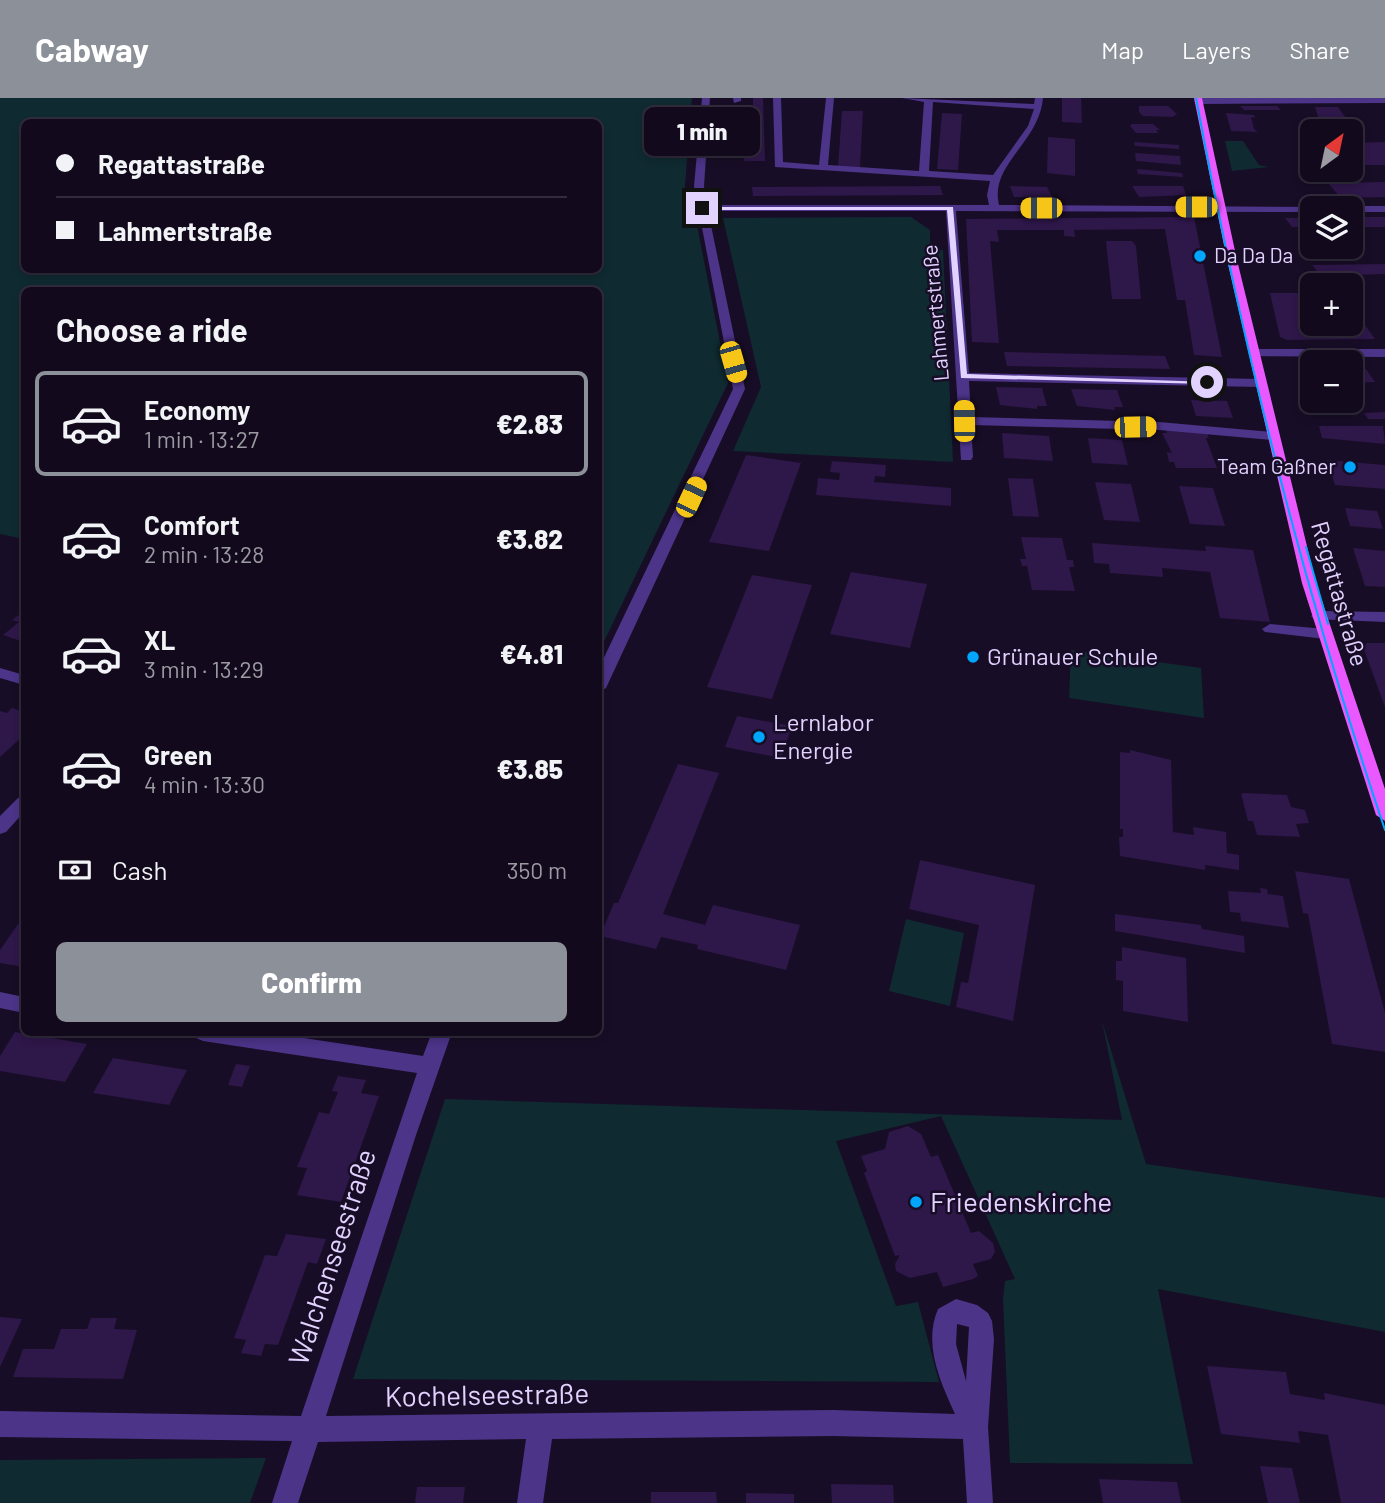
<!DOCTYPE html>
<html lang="en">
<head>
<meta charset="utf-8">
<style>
	:root { --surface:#120a1c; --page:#1b1325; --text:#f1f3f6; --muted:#9c9aa3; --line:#312b3b; --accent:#8c9099 }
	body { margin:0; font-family:Barlow,sans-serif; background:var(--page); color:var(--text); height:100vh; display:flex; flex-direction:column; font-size:26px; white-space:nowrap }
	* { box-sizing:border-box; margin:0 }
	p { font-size:23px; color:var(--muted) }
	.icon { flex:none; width:38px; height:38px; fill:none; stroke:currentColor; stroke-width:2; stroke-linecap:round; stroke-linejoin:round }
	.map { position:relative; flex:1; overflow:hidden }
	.side { position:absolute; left:21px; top:189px; width:581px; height:749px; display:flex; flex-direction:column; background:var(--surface); border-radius:10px; box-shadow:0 4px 10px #0003,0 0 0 2px var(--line) }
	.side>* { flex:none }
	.banner { position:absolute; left:21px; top:21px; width:581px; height:154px; border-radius:10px; box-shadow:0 4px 10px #0003,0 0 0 2px var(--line); display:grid; align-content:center; height:154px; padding:0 35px; background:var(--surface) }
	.needle { width:46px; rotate:33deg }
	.fabs { position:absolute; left:1300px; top:21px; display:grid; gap:14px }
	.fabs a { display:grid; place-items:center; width:63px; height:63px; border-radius:10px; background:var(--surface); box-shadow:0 4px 10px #0003,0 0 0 2px var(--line); font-size:35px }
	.end { position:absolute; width:32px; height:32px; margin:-16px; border:9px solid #e2d2ff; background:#111; box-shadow:0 0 0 4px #111 }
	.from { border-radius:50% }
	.bubble { position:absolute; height:49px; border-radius:10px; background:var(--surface); box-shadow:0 4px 10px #0003,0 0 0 2px var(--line); font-size:23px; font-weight:800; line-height:49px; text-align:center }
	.car { position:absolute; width:21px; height:42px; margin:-21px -10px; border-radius:9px; box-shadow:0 0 5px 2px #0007; background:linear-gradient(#f5c518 24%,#345 0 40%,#f5c518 0 76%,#345 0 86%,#f5c518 0) }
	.banner b { display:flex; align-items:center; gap:24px; height:66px; font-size:26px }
	.banner b+b { border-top:2px solid var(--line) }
	.banner i { width:18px; height:18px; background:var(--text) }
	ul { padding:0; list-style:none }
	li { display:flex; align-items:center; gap:21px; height:105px; margin:0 14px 10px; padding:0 21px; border:4px solid transparent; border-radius:10px }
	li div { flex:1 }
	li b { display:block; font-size:26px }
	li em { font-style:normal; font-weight:800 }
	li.on { border-color:var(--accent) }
	li>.icon { width:63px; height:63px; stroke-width:1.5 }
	h2 { padding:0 35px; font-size:32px; line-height:84px }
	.pay { display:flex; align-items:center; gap:18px; height:77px; padding:0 35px; font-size:26px }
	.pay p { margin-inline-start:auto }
	.action { display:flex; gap:14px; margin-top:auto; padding:14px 35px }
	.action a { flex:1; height:80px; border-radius:10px; background:var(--accent); color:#fff; font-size:28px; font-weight:800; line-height:80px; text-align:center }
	header { display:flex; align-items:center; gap:42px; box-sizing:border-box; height:98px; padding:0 35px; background:var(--accent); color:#fff }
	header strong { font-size:33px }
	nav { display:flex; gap:38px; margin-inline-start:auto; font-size:24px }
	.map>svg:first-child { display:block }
	.green { fill:#0f2a31; fill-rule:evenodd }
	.building { fill:#2e1749 }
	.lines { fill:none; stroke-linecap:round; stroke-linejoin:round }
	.minor { fill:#4c3489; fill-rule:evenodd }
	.major { fill:#ea59ff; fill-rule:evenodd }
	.tram { stroke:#00a5fd; stroke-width:2 }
	.route { fill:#e2d2ff }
	.poi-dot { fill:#00a5fd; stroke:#180d26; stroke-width:2.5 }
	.labels { text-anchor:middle; stroke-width:5; stroke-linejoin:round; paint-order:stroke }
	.far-poi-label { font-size:21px; fill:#e2d2ff; stroke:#180d26; text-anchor:start }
	.far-street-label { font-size:21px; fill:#e2d2ff; stroke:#180d26 }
	.street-label { font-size:24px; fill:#e2d2ff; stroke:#180d26 }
	.poi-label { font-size:24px; fill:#e2d2ff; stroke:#180d26; text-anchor:start }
	.near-poi-label { font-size:28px; fill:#e2d2ff; stroke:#180d26; text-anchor:start }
	.near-street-label { font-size:28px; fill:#e2d2ff; stroke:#180d26 }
</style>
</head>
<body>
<header>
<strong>Cabway</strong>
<nav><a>Map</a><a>Layers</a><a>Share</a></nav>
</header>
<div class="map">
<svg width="1385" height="1405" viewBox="0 0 1385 1405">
	<rect width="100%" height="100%" fill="#180d26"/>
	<path class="green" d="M 0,0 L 692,0 L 683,112 L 694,112 L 728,285 L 599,554 L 598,192 L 24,192 L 24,441 L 0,436 ZM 598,24 L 598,172 L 24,172 L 24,24 Z
		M 1225,43 L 1243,43 L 1259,67 L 1269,69 L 1232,73 Z
		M 911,119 L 930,132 L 930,149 L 943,152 L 953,364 L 733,353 L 761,289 L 723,120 Z
		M 1071,552 L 1201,570 L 1204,620 L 1069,600 Z
		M 906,821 L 964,835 L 950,908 L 889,893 Z
		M 1102,923 L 1146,1066 L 1385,1100 L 1385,1234 L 1158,1191 L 1193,1366 L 1010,1365 L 1003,1201 L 1005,1183 L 1015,1181 L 941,1018 L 836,1043 L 896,1208 L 918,1204 L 939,1284 L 353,1281 L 445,1001 L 1122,1022 Z
		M 266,1360 L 250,1405 L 0,1405 L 0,1362 Z"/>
	<path class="building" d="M 753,0 L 763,0 L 765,63 L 744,63 L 745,11 L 753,11 Z
		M 1062,0 L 1081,0 L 1082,25 L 1062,24 Z
		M 1139,8 L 1168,8 L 1177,16 L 1173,19 L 1143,18 L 1139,14 Z
		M 1240,8 L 1277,8 L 1281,12 L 1244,12 Z
		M 1315,9 L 1338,9 L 1357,36 L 1323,33 Z
		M 842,13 L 863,13 L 860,70 L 838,69 Z
		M 942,15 L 962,16 L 958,72 L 937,71 Z
		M 1226,15 L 1254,17 L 1255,20 L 1251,19 L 1254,31 L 1258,34 L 1231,33 Z
		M 1132,26 L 1153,26 L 1160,32 L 1156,32 L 1158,35 L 1136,35 L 1130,28 Z
		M 1048,39 L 1075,41 L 1075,78 L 1047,75 Z
		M 1134,44 L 1179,47 L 1179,51 L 1135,48 Z
		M 1385,44 L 1385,67 L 1351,67 L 1351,45 Z
		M 1135,55 L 1180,58 L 1181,67 L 1136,63 Z
		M 1137,71 L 1182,75 L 1183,79 L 1138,76 Z
		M 1385,84 L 1385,99 L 1341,100 L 1328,85 Z
		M 940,88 L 943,97 L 753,98 L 752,89 Z
		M 1010,88 L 1047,89 L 1052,99 L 1014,99 Z
		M 1132,88 L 1183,88 L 1186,97 L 1139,99 Z
		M 1194,119 L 1222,259 L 1194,257 L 1185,202 L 1177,202 L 1165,131 L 1074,132 L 1075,139 L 1064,138 L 1064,132 L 997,132 L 999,144 L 990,143 L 999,245 L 972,244 L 966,121 Z
		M 1351,119 L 1385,119 L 1385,129 L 1351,129 Z
		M 1285,120 L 1312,120 L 1312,129 L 1292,129 Z
		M 1106,143 L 1132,143 L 1136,148 L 1141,201 L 1112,201 Z
		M 1385,166 L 1385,176 L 1321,178 L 1312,167 Z
		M 1270,195 L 1312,195 L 1312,199 L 1300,198 L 1312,217 L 1305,219 L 1315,233 L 1340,233 L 1336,227 L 1365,227 L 1375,241 L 1287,242 L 1280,239 Z
		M 1004,254 L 1165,258 L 1170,271 L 1007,268 Z
		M 1351,271 L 1366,271 L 1375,284 L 1351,285 Z
		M 996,289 L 1042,290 L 1047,308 L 1037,308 L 1037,311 L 1000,307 Z
		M 1071,291 L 1117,292 L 1123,309 L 1114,309 L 1115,312 L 1077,308 Z
		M 1308,295 L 1312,296 L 1312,303 L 1342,303 L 1346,314 L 1314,312 Z
		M 1191,302 L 1227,303 L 1233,320 L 1196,318 Z
		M 1385,314 L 1385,321 L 1368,321 L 1364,315 Z
		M 1319,328 L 1383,328 L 1385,346 L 1322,340 Z
		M 1165,330 L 1207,335 L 1209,340 L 1206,340 L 1217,370 L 1176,370 L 1174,364 L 1169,364 L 1167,354 L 1172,355 L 1162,335 L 1167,335 Z
		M 1002,335 L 1049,338 L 1053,363 L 1004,360 Z
		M 1088,340 L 1122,342 L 1128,367 L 1092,365 Z
		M 746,357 L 801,365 L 769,453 L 709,444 Z
		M 1327,362 L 1385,367 L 1385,391 L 1335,387 Z
		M 832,363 L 886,367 L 885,379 L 875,378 L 874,384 L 951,390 L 951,408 L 816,397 L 818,380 L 839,382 L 840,375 L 830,374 Z
		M 1008,380 L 1033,381 L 1039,419 L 1013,418 Z
		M 1095,384 L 1131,386 L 1140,424 L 1104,422 Z
		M 1179,388 L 1213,390 L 1225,428 L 1190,426 Z
		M 1345,410 L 1377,413 L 1383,431 L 1350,428 Z
		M 1021,439 L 1062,440 L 1067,462 L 1073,462 L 1074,469 L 1069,469 L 1075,493 L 1032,492 L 1027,468 L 1022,468 L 1020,461 L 1026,461 Z
		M 1092,445 L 1206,453 L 1205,448 L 1253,452 L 1270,524 L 1220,520 L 1210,474 L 1162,470 L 1163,479 L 1110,475 L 1109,466 L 1094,465 Z
		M 1353,450 L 1385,453 L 1385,489 L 1365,488 Z
		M 851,474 L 927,486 L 910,550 L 830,536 Z
		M 752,477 L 812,487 L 772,601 L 707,589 Z
		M 24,513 L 24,544 L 3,537 L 19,524 L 12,522 Z
		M 1367,545 L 1385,545 L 1385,609 L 1363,549 Z
		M 12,610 L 24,614 L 24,637 L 0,659 L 0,613 L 7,615 Z
		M 737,618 L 792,628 L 781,660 L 725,649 Z
		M 1130,652 L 1171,662 L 1173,734 L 1194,737 L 1193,729 L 1226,734 L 1227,755 L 1239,757 L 1239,772 L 1205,767 L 1205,772 L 1120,758 L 1119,739 L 1123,739 L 1123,731 L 1120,731 L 1120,654 L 1130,655 Z
		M 678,666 L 719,675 L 663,816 L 705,827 L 713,807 L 800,827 L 786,872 L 697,851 L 698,847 L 661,839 L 656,851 L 600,838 L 614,805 L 618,805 Z
		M 1244,695 L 1287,697 L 1291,709 L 1305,712 L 1309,725 L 1296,726 L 1300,739 L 1257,737 L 1253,723 L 1248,723 L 1241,696 Z
		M 920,762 L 1035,787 L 1013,923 L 956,909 L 961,884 L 968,885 L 979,827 L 909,811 Z
		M 1295,773 L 1349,781 L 1385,915 L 1385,954 L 1332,946 L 1308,816 L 1303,815 Z
		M 1260,790 L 1267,791 L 1268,796 L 1283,798 L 1289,830 L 1241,823 L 1240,815 L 1230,814 L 1228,793 L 1261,795 Z
		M 1115,816 L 1201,827 L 1202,831 L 1244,838 L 1245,855 L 1115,833 Z
		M 18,826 L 24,827 L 24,869 L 0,865 L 0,852 Z
		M 1122,849 L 1186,860 L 1188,924 L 1123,913 L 1123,883 L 1116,882 L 1116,863 L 1122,863 Z
		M 15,934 L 52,940 L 87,946 L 65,984 L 0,973 L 0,958 Z
		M 113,960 L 187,972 L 169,1007 L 93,995 Z
		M 236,966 L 250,968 L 242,989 L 228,987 Z
		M 338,978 L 366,982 L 361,995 L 379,998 L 341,1104 L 297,1097 L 307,1070 L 297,1069 L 319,1014 L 329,1016 L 338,994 L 332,993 Z
		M 908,1028 L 921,1036 L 931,1059 L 938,1057 L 971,1135 L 979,1133 L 993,1145 L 995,1154 L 991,1161 L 973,1166 L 978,1178 L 973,1181 L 943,1189 L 937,1174 L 910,1180 L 896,1173 L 895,1166 L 900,1157 L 895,1158 L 864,1075 L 867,1073 L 861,1058 L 885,1051 L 889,1034 Z
		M 286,1136 L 326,1141 L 317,1166 L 308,1164 L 278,1247 L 265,1246 L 261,1258 L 241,1255 L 246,1242 L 234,1240 L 265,1157 L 277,1158 Z
		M 0,1219 L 22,1221 L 0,1269 Z
		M 91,1220 L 117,1220 L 114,1231 L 137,1232 L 123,1281 L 13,1279 L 23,1251 L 54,1251 L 61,1231 L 87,1231 Z
		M 1207,1268 L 1286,1274 L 1290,1296 L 1325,1302 L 1324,1295 L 1385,1307 L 1385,1405 L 1341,1405 L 1328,1337 L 1298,1333 L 1300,1345 L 1221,1336 Z
		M 1260,1368 L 1292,1370 L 1300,1405 L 1268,1405 Z
		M 1099,1381 L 1177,1384 L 1181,1405 L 1103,1405 Z
		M 831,1386 L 893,1387 L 894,1405 L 832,1405 Z
		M 417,1389 L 465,1389 L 463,1405 L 415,1405 Z
		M 651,1394 L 716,1394 L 717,1405 L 651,1405 Z
		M 746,1395 L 794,1396 L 794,1405 L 746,1405 Z"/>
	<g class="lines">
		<path class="minor" d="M 702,0 L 710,0 L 704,88 L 707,107 L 989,107 L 987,97 L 990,83 L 775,69 L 773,0 L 781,0 L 783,64 L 819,67 L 826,0 L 834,0 L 828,67 L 919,73 L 924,4 L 902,0 L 1034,6 L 1035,0 L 1043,0 C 1039,45 989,67 999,107 L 1316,109 L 1312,114 L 956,113 L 969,275 L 1260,281 L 1266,285 L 1260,289 L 969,283 L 971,319 L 1159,324 L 1273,334 L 1279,338 L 1273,342 L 1159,332 L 971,327 L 973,359 L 971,362 L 961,362 L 946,113 L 708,113 L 745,291 L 606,590 L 598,595 L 598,572 L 733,291 L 694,88 ZM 933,4 L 1034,11 L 1028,28 L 993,77 L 929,73 Z
			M 733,0 L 741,0 L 741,3 L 734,5 Z
			M 1385,0 L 1385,5 L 1198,6 L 1194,3 L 1198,0 Z
			M 1351,108 L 1385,108 L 1385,114 L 1351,114 L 1351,110 L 1346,110 Z
			M 1254,251 L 1385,251 L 1385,259 L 1250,258 L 1250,252 Z
			M 1319,513 L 1385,514 L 1385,524 L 1314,521 L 1311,518 L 1314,515 Z
			M 1270,526 L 1325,531 L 1333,536 L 1325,541 L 1265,534 L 1262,531 Z
			M 0,570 L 24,577 L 24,587 L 0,580 Z
			M 24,698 L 24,714 L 6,734 L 0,736 L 0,718 L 18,700 Z
			M 0,894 L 24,899 L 24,915 L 0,910 Z
			M 193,934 L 264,934 L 423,958 L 432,934 L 452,934 L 416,1037 L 326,1318 L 833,1312 L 955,1316 C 940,1283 923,1246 938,1211 L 956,1201 L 977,1207 L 988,1215 L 992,1223 L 994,1241 L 988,1329 L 993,1405 L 967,1405 L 963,1341 L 833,1338 L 552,1341 L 543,1405 L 517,1405 L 526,1341 L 318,1344 L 298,1405 L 272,1405 L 292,1343 L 0,1339 L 0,1313 L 301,1318 L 417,975 L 203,943 L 196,940 ZM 957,1226 L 969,1229 L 966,1283 L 956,1246 Z"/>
		<path class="major" d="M 1194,0 L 1202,0 L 1237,162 L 1316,485 L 1385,691 L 1385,723 L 1376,717 L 1302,485 L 1227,162 Z"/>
		<path class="tram" d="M 1196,0 C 1242,249 1304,492 1385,732
			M 1306,449 L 1328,526"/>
	</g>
	<path class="route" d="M 699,109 L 953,109 L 967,276 L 1211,284 L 1207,286 L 961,280 L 947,112 L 702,112 Z"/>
	<g class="poi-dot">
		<circle cx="1200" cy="158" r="7"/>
		<circle cx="1350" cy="369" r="7"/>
		<circle cx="973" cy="559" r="7"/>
		<circle cx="759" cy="639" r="7"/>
		<circle cx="916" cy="1104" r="7"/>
	</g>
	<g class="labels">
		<g class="far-poi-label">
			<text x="1214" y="165">Da Da Da</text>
			<text x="1336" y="376" text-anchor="end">Team Gaßner</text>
		</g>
		<g class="far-street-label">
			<text transform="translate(936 215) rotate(-95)" y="7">Lahmertstraße</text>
		</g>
		<g class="street-label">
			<text transform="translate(1339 496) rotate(74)" y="8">Regattastraße</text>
		</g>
		<g class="poi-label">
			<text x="987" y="567">Grünauer Schule</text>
			<text x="773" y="633">Lernlabor<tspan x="773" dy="28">Energie</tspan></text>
		</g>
		<g class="near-poi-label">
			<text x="930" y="1114">Friedenskirche</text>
		</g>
		<g class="near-street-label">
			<text transform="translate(332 1159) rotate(-72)" y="10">Walchenseestraße</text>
			<text transform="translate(487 1297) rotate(-1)" y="10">Kochelseestraße</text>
		</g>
	</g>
</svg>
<div class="fabs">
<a><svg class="needle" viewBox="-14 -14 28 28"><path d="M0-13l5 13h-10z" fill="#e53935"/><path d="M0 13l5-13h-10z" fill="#9c9aa3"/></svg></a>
<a><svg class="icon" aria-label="layers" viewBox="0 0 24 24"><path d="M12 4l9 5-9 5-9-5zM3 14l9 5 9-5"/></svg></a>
<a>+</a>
<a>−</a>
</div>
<i class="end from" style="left:1207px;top:284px"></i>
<i class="end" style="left:702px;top:110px"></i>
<div class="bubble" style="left:644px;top:9px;width:116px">1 min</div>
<i class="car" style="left:1196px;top:109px;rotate:270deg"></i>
<i class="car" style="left:1041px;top:110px;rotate:270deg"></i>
<i class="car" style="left:733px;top:264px;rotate:164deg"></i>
<i class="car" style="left:964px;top:323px;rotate:359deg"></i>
<i class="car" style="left:1135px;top:329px;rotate:89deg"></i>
<i class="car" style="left:691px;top:399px;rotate:25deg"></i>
<div class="banner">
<b><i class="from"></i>Regattastraße</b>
<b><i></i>Lahmertstraße</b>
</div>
<section class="side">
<h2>Choose a ride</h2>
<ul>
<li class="on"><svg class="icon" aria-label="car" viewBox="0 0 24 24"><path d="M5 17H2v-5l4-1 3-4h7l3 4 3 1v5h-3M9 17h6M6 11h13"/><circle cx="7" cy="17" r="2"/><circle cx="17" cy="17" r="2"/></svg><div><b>Economy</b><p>1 min · 13:27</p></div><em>€2.83</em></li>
<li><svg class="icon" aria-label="car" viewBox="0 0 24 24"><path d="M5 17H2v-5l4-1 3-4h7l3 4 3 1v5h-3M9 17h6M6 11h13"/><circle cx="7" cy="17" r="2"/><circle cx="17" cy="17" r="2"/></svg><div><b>Comfort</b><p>2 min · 13:28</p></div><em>€3.82</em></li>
<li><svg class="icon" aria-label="car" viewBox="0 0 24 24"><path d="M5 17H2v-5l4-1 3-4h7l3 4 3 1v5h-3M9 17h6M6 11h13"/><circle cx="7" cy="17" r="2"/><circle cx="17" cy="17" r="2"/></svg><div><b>XL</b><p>3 min · 13:29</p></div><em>€4.81</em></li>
<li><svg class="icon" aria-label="car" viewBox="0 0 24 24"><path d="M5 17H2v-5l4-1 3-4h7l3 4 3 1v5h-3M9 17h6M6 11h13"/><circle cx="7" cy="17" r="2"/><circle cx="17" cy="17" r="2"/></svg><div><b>Green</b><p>4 min · 13:30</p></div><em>€3.85</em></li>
</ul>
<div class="pay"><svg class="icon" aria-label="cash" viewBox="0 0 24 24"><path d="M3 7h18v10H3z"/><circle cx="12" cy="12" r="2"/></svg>Cash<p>350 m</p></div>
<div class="action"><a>Confirm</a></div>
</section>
</div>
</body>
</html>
